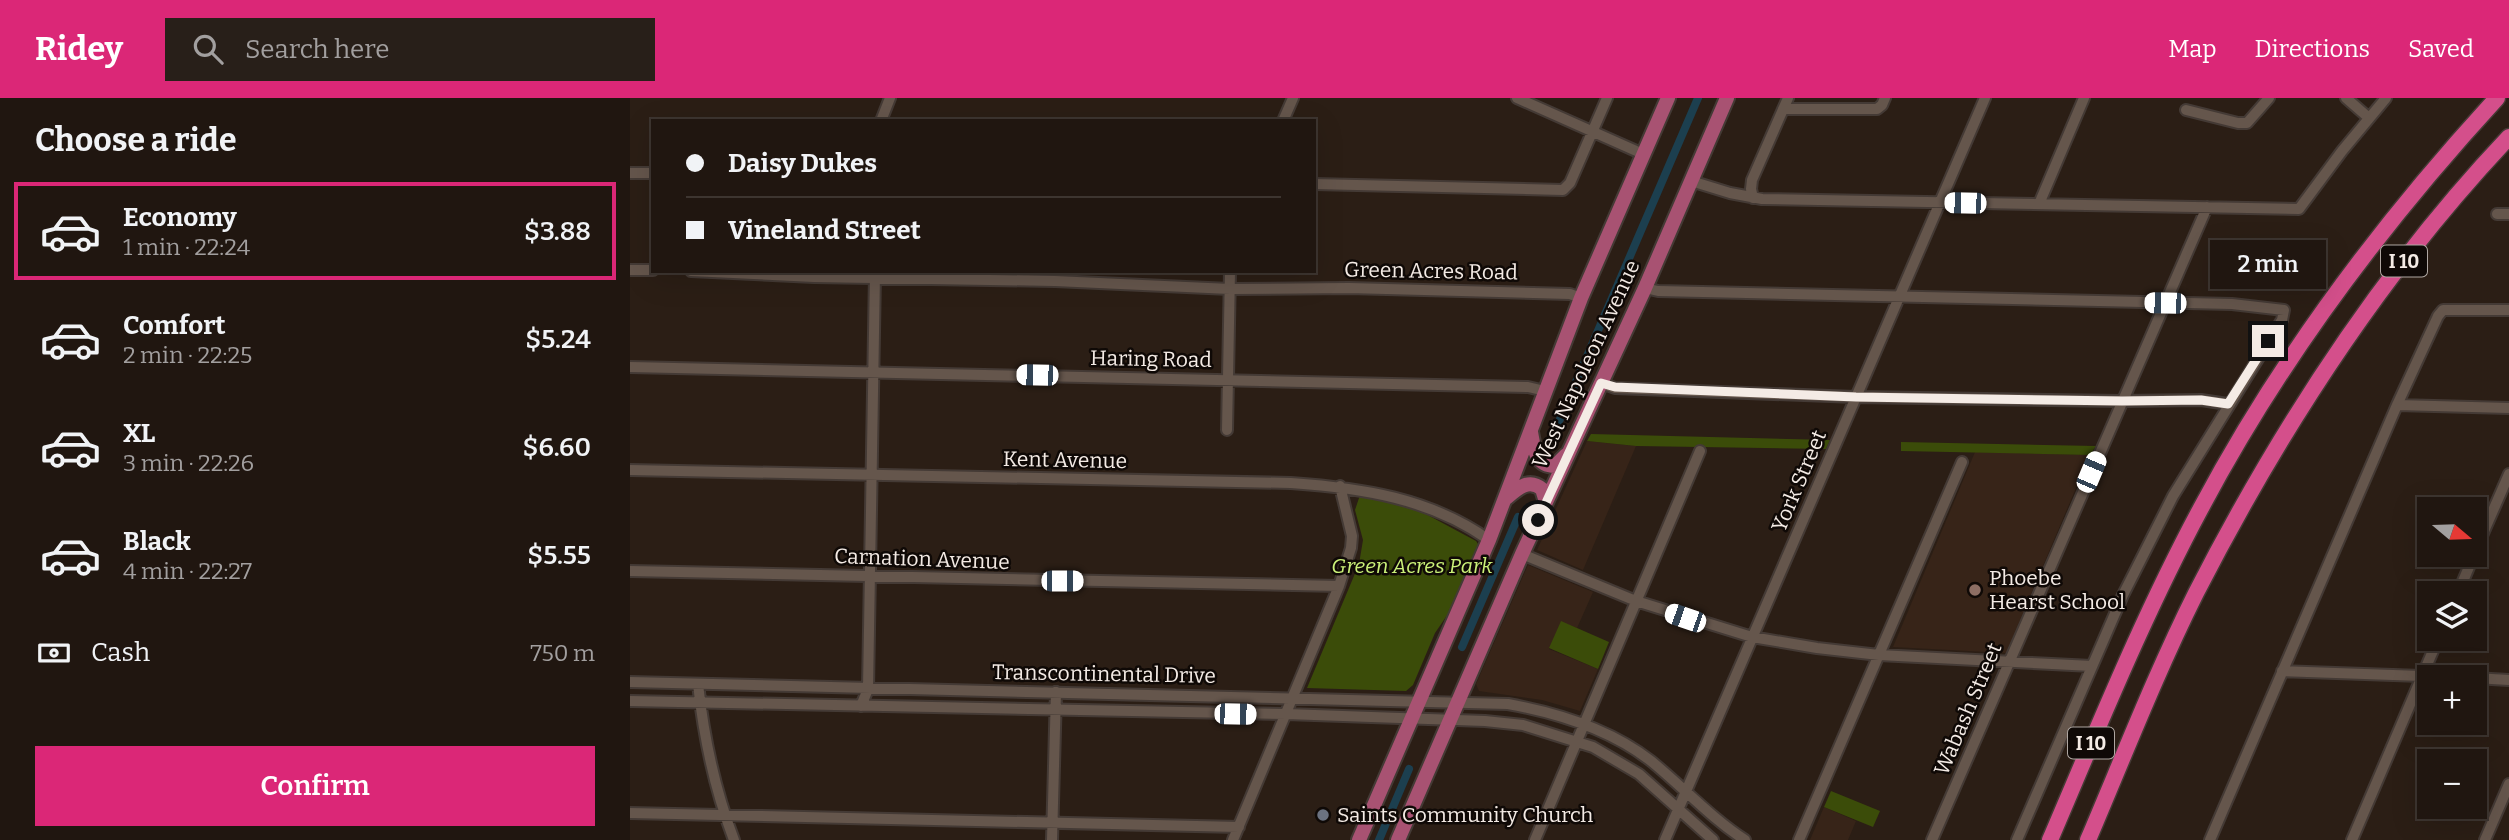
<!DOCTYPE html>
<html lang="en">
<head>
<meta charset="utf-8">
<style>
	:root { --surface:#201610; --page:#281f19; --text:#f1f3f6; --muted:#a29f9f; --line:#3d3530; --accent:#db2777 }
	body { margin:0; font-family:Bitter,serif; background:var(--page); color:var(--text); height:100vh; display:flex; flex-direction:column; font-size:26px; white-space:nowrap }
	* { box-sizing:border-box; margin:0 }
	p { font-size:23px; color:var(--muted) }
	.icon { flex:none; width:38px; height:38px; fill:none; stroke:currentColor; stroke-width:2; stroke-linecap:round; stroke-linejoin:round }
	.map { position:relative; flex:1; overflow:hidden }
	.panel { display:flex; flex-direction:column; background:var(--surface); width:630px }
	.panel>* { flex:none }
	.hud { position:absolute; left:21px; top:21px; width:665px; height:154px; border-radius:0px; box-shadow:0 7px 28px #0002,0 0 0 2px var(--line); display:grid; align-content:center; height:154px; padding:0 35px; background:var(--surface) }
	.needle { width:46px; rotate:109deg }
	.buttons { position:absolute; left:1787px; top:399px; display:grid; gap:14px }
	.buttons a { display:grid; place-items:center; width:70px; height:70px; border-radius:0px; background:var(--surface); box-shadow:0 7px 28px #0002,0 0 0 2px var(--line); font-size:35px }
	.end { position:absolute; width:32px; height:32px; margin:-16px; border:9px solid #f4ebe5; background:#111; box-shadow:0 0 0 4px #111 }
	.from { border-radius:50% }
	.bubble { position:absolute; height:49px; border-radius:0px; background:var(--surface); box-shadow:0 7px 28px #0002,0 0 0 2px var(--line); font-size:23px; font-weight:600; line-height:49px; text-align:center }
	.car { position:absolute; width:21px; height:42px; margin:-21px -10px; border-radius:9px; box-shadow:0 0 5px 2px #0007; background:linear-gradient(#fff 24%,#345 0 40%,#fff 0 76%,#345 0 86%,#fff 0) }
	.hud b { display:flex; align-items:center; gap:24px; height:66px; font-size:26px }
	.hud b+b { border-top:2px solid var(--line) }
	.hud i { width:18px; height:18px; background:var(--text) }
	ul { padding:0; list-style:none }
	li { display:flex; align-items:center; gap:21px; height:98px; margin:0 14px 10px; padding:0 21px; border:4px solid transparent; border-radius:0px }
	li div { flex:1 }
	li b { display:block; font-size:26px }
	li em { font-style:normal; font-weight:600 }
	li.active { border-color:var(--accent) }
	li>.icon { width:63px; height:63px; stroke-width:1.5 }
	h2 { padding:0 35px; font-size:32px; line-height:84px }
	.pay { display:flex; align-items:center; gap:18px; height:77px; padding:0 35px; font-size:26px }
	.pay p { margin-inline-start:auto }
	.button { display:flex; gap:14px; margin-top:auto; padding:14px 35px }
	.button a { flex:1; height:80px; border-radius:0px; background:var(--accent); color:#fff; font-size:28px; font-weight:600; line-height:80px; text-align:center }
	header { display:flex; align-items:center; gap:42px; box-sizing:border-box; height:98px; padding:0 35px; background:var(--accent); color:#fff }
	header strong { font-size:33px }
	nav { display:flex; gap:38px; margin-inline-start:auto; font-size:24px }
	.search { width:490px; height:63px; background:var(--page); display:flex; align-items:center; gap:18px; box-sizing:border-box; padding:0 24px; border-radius:0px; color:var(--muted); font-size:26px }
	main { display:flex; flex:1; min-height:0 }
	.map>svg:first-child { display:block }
	.built { fill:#372418 }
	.green { fill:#3b4c09 }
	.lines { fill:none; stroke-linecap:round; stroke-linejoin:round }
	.canal { stroke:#1c3f4f; stroke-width:8 }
	.minor-casing { stroke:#443a35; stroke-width:14 }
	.major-casing { stroke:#443a35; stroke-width:18 }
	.highway-casing { stroke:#443a35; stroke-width:19 }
	.minor { stroke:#65564c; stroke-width:10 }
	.major { stroke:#a85272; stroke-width:14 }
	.highway { stroke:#d44f8b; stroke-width:16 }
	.route { stroke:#f4ebe5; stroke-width:9 }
	.education-dot { fill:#8d6e63; stroke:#0f0906; stroke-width:2.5 }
	.worship-dot { fill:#6b7280; stroke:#0f0906; stroke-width:2.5 }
	.labels { text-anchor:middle; stroke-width:5; stroke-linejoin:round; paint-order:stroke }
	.shield { fill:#0f0906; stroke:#afa7a2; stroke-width:2 }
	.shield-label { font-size:19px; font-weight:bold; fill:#f4ebe5 }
	.street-label { font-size:21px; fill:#f4ebe5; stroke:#0f0906 }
	.park-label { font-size:21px; font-style:italic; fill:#cbf179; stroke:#0f0906 }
	.poi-label { font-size:21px; fill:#f4ebe5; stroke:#0f0906; text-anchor:start }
</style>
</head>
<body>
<header>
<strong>Ridey</strong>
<div class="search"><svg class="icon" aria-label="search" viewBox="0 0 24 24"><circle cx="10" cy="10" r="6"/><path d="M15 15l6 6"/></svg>Search here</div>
<nav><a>Map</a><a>Directions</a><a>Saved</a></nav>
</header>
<main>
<section class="panel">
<h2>Choose a ride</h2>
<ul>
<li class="active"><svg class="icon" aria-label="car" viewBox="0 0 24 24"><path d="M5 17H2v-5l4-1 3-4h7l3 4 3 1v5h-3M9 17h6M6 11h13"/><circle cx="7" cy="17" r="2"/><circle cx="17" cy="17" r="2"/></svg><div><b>Economy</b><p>1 min · 22:24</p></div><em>$3.88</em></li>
<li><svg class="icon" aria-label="car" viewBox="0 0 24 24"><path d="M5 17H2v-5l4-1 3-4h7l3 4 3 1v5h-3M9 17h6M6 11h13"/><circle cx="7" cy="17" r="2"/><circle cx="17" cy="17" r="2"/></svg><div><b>Comfort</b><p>2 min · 22:25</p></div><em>$5.24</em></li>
<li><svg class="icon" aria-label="car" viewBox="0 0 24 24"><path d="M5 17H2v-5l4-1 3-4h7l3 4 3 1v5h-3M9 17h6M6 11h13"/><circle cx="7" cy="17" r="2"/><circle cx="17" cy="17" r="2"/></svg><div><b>XL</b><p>3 min · 22:26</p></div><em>$6.60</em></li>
<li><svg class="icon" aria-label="car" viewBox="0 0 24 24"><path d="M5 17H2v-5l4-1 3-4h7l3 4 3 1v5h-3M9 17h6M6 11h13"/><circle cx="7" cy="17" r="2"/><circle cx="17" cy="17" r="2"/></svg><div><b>Black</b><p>4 min · 22:27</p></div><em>$5.55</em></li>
</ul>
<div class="pay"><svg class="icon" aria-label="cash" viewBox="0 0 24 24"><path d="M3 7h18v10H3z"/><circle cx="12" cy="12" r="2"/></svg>Cash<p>750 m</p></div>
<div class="button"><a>Confirm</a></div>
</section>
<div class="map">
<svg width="1879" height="742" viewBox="0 0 1879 742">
	<rect width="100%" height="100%" fill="#2b1e15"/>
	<path class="built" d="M 957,343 L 1006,348 L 953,472 L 907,452 Z
		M 1345,354 L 1460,357 L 1376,555 L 1263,549 Z
		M 898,467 L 963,494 L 947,530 L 931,524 L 919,551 L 968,571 L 950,613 L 912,602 L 849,593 L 846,586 Z
		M 1194,709 L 1226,723 L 1218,742 L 1180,742 Z"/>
	<path class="green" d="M 961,336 L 1200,342 L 1196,351 L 1006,348 L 957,343 Z
		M 1271,344 L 1466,348 L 1460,357 L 1271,353 Z
		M 730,397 L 772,406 L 792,414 L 846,443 L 848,446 L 820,513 L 805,535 L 783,587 L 776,593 L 677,590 L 729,466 L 733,442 L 725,412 Z
		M 931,523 L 979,544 L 968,571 L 919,550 Z
		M 1201,693 L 1250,713 L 1243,729 L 1194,709 Z"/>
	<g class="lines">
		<path class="canal" d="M 924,335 L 1068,0
			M 832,549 L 888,419
			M 749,742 L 779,671"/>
		<defs>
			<path id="minor" d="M 887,0 L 1013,56
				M 1716,0 L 1739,20
				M 1153,11 L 1247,11 L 1252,7 L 1255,0
				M 1556,12 L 1608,25 L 1617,25 L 1639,0
				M 251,23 L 260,0
				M 653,23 L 663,0
				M 0,75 L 23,75
				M 1061,83 L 1100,95 L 1132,101 L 1669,111 L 1712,53 L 1756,0
				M 684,86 L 933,92 L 940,85 L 977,0
				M 1123,100 L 1121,91 L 1122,82 L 1158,0
				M 1409,106 L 1454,0
				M 1867,116 L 1879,116
				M 0,172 L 23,172
				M 61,173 L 184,179 L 425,183 L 600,191 L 719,190 L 940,196 L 951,200
				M 1015,190 L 1028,193 L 1602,206 L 1654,212 L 1652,222 L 1543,398 L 1493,497 L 1387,742
				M 0,269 L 898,289 L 915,293
				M 971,285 L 985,290 L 1226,299 L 1492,303 L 1571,302 L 1598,306
				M 1767,307 L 1879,310
				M 597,332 L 600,173
				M 0,372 L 661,385 C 731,390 800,400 859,442
				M 892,456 L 1006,503 L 1122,539 L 1187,550 L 1249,557 L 1462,568
				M 1844,456 L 1879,376
				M 0,473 L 709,488
				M 1828,495 L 1844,457
				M 1652,573 L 1820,579
				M 1844,580 L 1879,582
				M 0,584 L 878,606 C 928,615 980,631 1021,663 C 1053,689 1081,720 1115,742
				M 68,586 C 74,641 84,690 104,742
				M 0,603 L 656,616 L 855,623 L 893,627 L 963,649 L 1009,676 L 1083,742
				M 231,608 L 238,591 L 245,175
				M 0,715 L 609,729
				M 422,742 L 426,594
				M 603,742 L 709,488 L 721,450 L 722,438 L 710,388
				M 905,742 L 1070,353
				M 1035,742 L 1355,0
				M 1169,742 L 1332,364
				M 1302,742 L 1577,109
				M 1580,742 L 1767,307 L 1808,218 L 1813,212 L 1879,212
				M 1722,742 L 1808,541
				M 1855,742 L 1879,686"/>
			<path id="major" d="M 901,334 C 904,350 905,368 925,368 L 936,357
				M 875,401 C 886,392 898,379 912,391 L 916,404
				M 729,742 L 859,442 L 951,200 L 1038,0
				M 768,742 L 892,456 L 1015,190 L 1097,0"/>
			<path id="highway" d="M 1420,742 C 1468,630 1513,518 1571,410 C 1650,261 1753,124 1867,0
				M 1458,742 C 1493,660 1526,575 1566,495 C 1649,333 1753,172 1879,39"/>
		</defs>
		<use href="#minor" class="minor-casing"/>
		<use href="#major" class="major-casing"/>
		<use href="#highway" class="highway-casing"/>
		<use href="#minor" class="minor"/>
		<use href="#major" class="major"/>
		<use href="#highway" class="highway"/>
	</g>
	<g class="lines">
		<path class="route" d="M 908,422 L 971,285 L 985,289 L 1226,299 L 1492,303 L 1571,302 L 1598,306 L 1638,243"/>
	</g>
	<circle class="education-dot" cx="1345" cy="492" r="7"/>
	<circle class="worship-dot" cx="693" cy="717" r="7"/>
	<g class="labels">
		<g class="shield">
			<rect x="1751" y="147.5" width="46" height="31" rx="5"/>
			<rect x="1438" y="629.5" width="46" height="31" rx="5"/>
		</g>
		<g class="shield-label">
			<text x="1774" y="170">I 10</text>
			<text x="1461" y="652">I 10</text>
		</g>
		<g class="street-label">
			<text transform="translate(801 173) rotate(1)" y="7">Green Acres Road</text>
			<text transform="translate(521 261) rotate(1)" y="7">Haring Road</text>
			<text transform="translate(956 266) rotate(-65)" y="7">West Napoleon Avenue</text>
			<text transform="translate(435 362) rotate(1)" y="7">Kent Avenue</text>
			<text transform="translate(1169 383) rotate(-67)" y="7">York Street</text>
			<text transform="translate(292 461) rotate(2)" y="7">Carnation Avenue</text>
			<text transform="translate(474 576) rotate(1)" y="7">Transcontinental Drive</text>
			<text transform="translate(1338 611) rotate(-67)" y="7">Wabash Street</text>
		</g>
		<g class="park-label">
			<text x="782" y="475">Green Acres Park</text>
		</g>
		<g class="poi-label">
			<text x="1359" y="487">Phoebe<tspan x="1359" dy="24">Hearst School</tspan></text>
			<text x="707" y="724">Saints Community Church</text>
		</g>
	</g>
</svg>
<div class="buttons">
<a><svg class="needle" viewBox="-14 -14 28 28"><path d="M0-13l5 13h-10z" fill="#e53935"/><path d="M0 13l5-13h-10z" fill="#a29f9f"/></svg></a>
<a><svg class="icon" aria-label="layers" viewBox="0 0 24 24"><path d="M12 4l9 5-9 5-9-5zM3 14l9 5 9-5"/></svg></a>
<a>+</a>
<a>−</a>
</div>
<i class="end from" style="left:908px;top:422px"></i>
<i class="end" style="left:1638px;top:243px"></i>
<div class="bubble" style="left:1580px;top:142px;width:116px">2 min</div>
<i class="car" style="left:1335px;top:105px;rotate:271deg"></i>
<i class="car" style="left:1535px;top:205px;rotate:271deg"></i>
<i class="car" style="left:407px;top:277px;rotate:271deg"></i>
<i class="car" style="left:1461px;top:374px;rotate:23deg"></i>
<i class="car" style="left:432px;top:483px;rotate:90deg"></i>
<i class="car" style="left:1055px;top:520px;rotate:289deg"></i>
<i class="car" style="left:605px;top:616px;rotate:91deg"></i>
<div class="hud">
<b><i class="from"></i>Daisy Dukes</b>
<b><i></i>Vineland Street</b>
</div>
</div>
</main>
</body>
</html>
